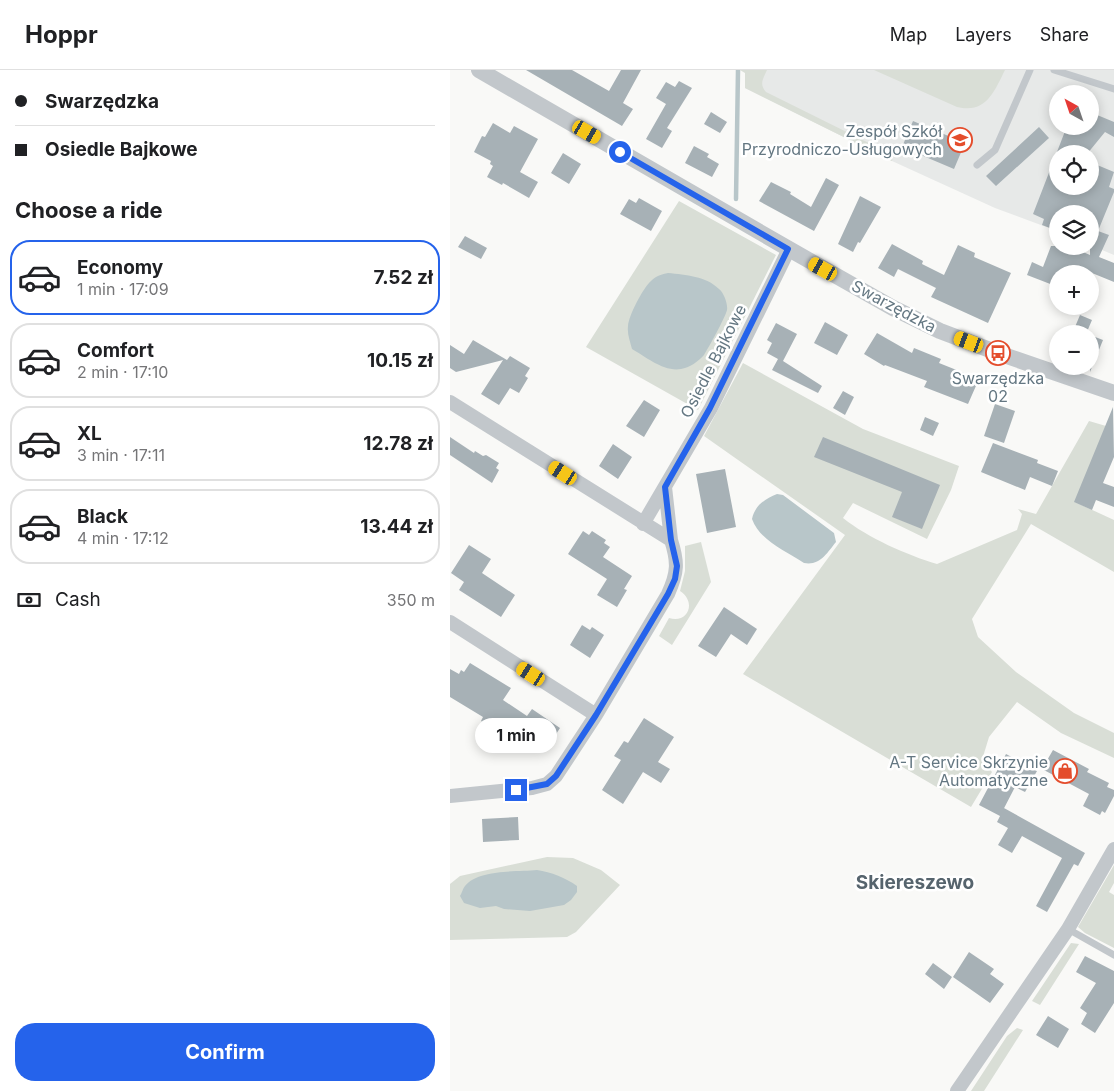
<!DOCTYPE html>
<html lang="en">
<head>
<meta charset="utf-8">
<style>
	:root { --surface:#fff; --page:#f6f6f6; --text:#202124; --muted:#757577; --line:#e0e0e0; --accent:#2563eb }
	body { margin:0; font-family:Inter,sans-serif; background:var(--page); color:var(--text); height:100vh; display:flex; flex-direction:column; font-size:19px; white-space:nowrap }
	* { box-sizing:border-box; margin:0 }
	p { font-size:16px; color:var(--muted) }
	.icon { flex:none; width:28px; height:28px; fill:none; stroke:currentColor; stroke-width:2; stroke-linecap:round; stroke-linejoin:round }
	.map { position:relative; flex:1; overflow:hidden }
	.side { display:flex; flex-direction:column; background:var(--surface); width:450px }
	.side>* { flex:none }
	.top-card { display:grid; align-content:center; height:110px; padding:0 15px; background:var(--surface) }
	.needle { width:32px; rotate:320deg }
	.buttons { position:absolute; left:599px; top:15px; display:grid; gap:10px }
	.buttons a { display:grid; place-items:center; width:50px; height:50px; border-radius:50%; background:var(--surface); box-shadow:0 2px 12px #0003; font-size:25px }
	.end { position:absolute; width:22px; height:22px; margin:-11px; border:6px solid #2563eb; background:#fff; box-shadow:0 0 0 2px #fff }
	.from { border-radius:50% }
	.bubble { position:absolute; height:35px; border-radius:18px; background:var(--surface); box-shadow:0 2px 12px #0003; font-size:16px; font-weight:700; line-height:35px; text-align:center }
	.car { position:absolute; width:15px; height:30px; margin:-15px -8px; border-radius:6px; box-shadow:0 0 4px 1px #0007; background:linear-gradient(#f5c518 24%,#345 0 40%,#f5c518 0 76%,#345 0 86%,#f5c518 0) }
	.top-card b { display:flex; align-items:center; gap:18px; height:48px; font-size:19px }
	.top-card b+b { border-top:1px solid var(--line) }
	.top-card i { width:12px; height:12px; background:var(--text) }
	ul { padding:0; list-style:none }
	li { display:flex; align-items:center; gap:15px; height:75px; margin:0 10px 8px; padding:0 5px; border:2px solid var(--line); border-radius:20px }
	li div { flex:1 }
	li b { display:block; font-size:19px }
	li em { font-style:normal; font-weight:700 }
	li.on { border-color:var(--accent) }
	li>.icon { width:45px; height:45px; stroke-width:1.5 }
	h2 { padding:0 15px; font-size:22px; line-height:60px }
	.pay { display:flex; align-items:center; gap:12px; height:55px; padding:0 15px; font-size:19px }
	.pay p { margin-inline-start:auto }
	.button { display:flex; gap:10px; margin-top:auto; padding:10px 15px }
	.button a { flex:1; height:58px; border-radius:20px; background:var(--accent); color:#fff; font-size:20px; font-weight:700; line-height:58px; text-align:center }
	header { display:flex; align-items:center; gap:30px; box-sizing:border-box; height:70px; padding:0 25px; background:var(--surface); border-bottom:1px solid var(--line) }
	header strong { font-size:24px }
	nav { display:flex; gap:28px; margin-inline-start:auto; font-size:18px }
	main { display:flex; flex:1; min-height:0 }
	.map>svg:first-child { display:block }
	.built { fill:#e7e9e8; fill-rule:evenodd }
	.green { fill:#d9ded6 }
	.water { fill:#b8c6c9 }
	.lines { fill:none; stroke-linecap:round; stroke-linejoin:round }
	.stream { stroke:#b8c6c9; stroke-width:4.5 }
	.building { fill:#a7b1b6 }
	.service { stroke:#c2c7cb; stroke-width:7 }
	.minor { stroke:#c2c7cb; stroke-width:14 }
	.tertiary { stroke:#c2c7cb; stroke-width:16 }
	.route { stroke:#2563eb; stroke-width:6 }
	.labels { text-anchor:middle; stroke-width:5; stroke-linejoin:round; paint-order:stroke }
	.poi-label { font-size:16px; fill:#647782; stroke:#fff; text-anchor:end }
	.street-label { font-size:16px; fill:#647782; stroke:#fff }
	.quarter-label { font-size:19px; font-weight:bold; fill:#56646d; stroke:#fff }
</style>
</head>
<body>
<header>
<strong>Hoppr</strong>
<nav><a>Map</a><a>Layers</a><a>Share</a></nav>
</header>
<main>
<section class="side">
<div class="top-card">
<b><i class="from"></i>Swarzędzka</b>
<b><i></i>Osiedle Bajkowe</b>
</div>
<h2>Choose a ride</h2>
<ul>
<li class="on"><svg class="icon" aria-label="car" viewBox="0 0 24 24"><path d="M5 17H2v-5l4-1 3-4h7l3 4 3 1v5h-3M9 17h6M6 11h13"/><circle cx="7" cy="17" r="2"/><circle cx="17" cy="17" r="2"/></svg><div><b>Economy</b><p>1 min · 17:09</p></div><em>7.52 zł</em></li>
<li><svg class="icon" aria-label="car" viewBox="0 0 24 24"><path d="M5 17H2v-5l4-1 3-4h7l3 4 3 1v5h-3M9 17h6M6 11h13"/><circle cx="7" cy="17" r="2"/><circle cx="17" cy="17" r="2"/></svg><div><b>Comfort</b><p>2 min · 17:10</p></div><em>10.15 zł</em></li>
<li><svg class="icon" aria-label="car" viewBox="0 0 24 24"><path d="M5 17H2v-5l4-1 3-4h7l3 4 3 1v5h-3M9 17h6M6 11h13"/><circle cx="7" cy="17" r="2"/><circle cx="17" cy="17" r="2"/></svg><div><b>XL</b><p>3 min · 17:11</p></div><em>12.78 zł</em></li>
<li><svg class="icon" aria-label="car" viewBox="0 0 24 24"><path d="M5 17H2v-5l4-1 3-4h7l3 4 3 1v5h-3M9 17h6M6 11h13"/><circle cx="7" cy="17" r="2"/><circle cx="17" cy="17" r="2"/></svg><div><b>Black</b><p>4 min · 17:12</p></div><em>13.44 zł</em></li>
</ul>
<div class="pay"><svg class="icon" aria-label="cash" viewBox="0 0 24 24"><path d="M3 7h18v10H3z"/><circle cx="12" cy="12" r="2"/></svg>Cash<p>350 m</p></div>
<div class="button"><a>Confirm</a></div>
</section>
<div class="map">
<svg width="664" height="1021" viewBox="0 0 664 1021">
	<rect width="100%" height="100%" fill="#f9f9f7"/>
	<path class="built" d="M 295,0 L 664,0 L 664,185 L 640,175 L 640,144 L 608,144 L 607,161 L 545,138 L 442,91 L 295,18 ZM 608,24 L 640,24 L 640,56 L 608,56 ZM 608,84 L 640,84 L 640,116 L 608,116 Z"/>
	<path class="green" d="M 290,0 L 317,0 C 313,9 309,14 316,22 L 443,85 L 442,91 L 295,18 L 295,3 Z
		M 424,0 L 555,0 C 544,22 536,44 507,37 Z
		M 229,131 L 326,185 L 248,340 L 136,277 Z
		M 293,293 L 413,359 L 509,396 L 501,420 L 477,469 L 403,433 L 393,448 C 418,468 457,485 487,494 L 567,460 L 572,444 L 568,439 L 586,444 L 639,351 L 656,356 L 625,432 L 664,450 L 664,502 L 581,454 L 522,549 L 528,567 L 566,602 L 624,643 L 664,663 L 664,688 L 611,663 L 567,632 L 539,667 L 532,690 L 542,702 L 521,737 L 293,604 L 395,465 L 254,366 Z
		M 251,472 L 261,512 L 222,575 L 209,566 L 219,548 C 238,554 247,532 230,521 L 235,501 L 235,476 Z
		M 97,787 L 123,788 L 151,800 L 170,815 L 126,862 L 117,867 L 0,870 L 0,814 L 10,806 Z
		M 664,795 L 664,813 L 659,822 L 664,825 L 664,878 L 635,863 L 628,857 Z
		M 621,873 L 629,874 L 590,935 L 582,931 Z
		M 567,958 L 573,960 L 534,1021 L 521,1021 L 557,966 Z"/>
	<path class="water" d="M 218,203 C 236,205 256,206 269,219 C 274,223 278,234 277,240 C 275,248 259,277 254,285 C 249,291 239,298 231,299 C 214,302 196,287 182,279 C 180,271 177,264 178,256 C 179,245 193,218 201,211 C 206,206 212,204 218,203 Z
		M 327,424 L 333,425 L 384,463 L 386,472 C 377,483 370,496 354,493 C 336,481 310,471 302,449 C 305,435 315,429 327,424 Z
		M 87,800 C 101,802 116,808 127,816 L 127,822 L 121,830 L 114,835 L 80,841 L 54,839 L 46,836 L 30,838 L 14,833 L 10,826 C 12,823 13,818 15,816 C 28,799 68,802 87,800 Z"/>
	<g class="lines">
		<path class="stream" d="M 286,129 L 288,0"/>
	</g>
	<path class="building" d="M 76,0 L 122,0 L 159,21 L 171,0 L 191,0 L 173,33 L 183,39 L 172,56 Z
		M 229,11 L 242,18 L 217,58 L 222,61 L 212,78 L 196,69 L 216,34 L 206,28 L 216,12 L 225,17 Z
		M 261,42 L 277,52 L 270,63 L 254,54 Z
		M 640,42 L 664,52 L 664,67 L 655,62 L 637,84 L 608,84 L 608,116 L 640,116 L 640,92 L 664,102 L 659,117 L 664,119 L 664,122 L 648,161 L 659,165 L 649,187 L 664,193 L 664,212 L 642,203 L 640,208 L 640,203 L 622,195 L 619,204 L 608,204 L 608,217 L 577,205 L 582,192 L 593,197 L 601,176 L 619,176 L 640,185 L 640,144 L 608,144 L 608,161 L 592,155 L 594,149 L 583,144 L 617,56 L 640,56 Z
		M 463,51 L 515,73 L 504,99 L 452,77 Z
		M 43,53 L 60,63 L 64,56 L 88,69 L 70,102 L 88,112 L 79,128 L 53,113 L 52,115 L 37,107 L 43,96 L 40,94 L 41,91 L 24,82 L 32,66 L 35,67 Z
		M 589,57 L 599,68 L 546,116 L 536,106 Z
		M 244,76 L 259,84 L 257,87 L 269,94 L 262,107 L 235,93 Z
		M 113,83 L 131,94 L 119,114 L 101,103 Z
		M 376,108 L 389,115 L 364,161 L 309,131 L 321,112 L 341,122 L 340,124 L 361,137 Z
		M 410,126 L 431,137 L 410,173 L 408,172 L 403,182 L 388,174 Z
		M 189,128 L 212,141 L 201,161 L 170,144 L 179,129 L 186,133 Z
		M 15,166 L 37,178 L 31,189 L 8,177 Z
		M 442,174 L 473,191 L 472,194 L 494,205 L 508,175 L 525,183 L 524,187 L 561,203 L 538,253 L 481,227 L 486,218 L 448,199 L 444,207 L 428,198 Z
		M 630,245 L 642,250 L 636,264 L 622,264 Z
		M 375,252 L 398,265 L 387,285 L 364,273 Z
		M 326,253 L 347,264 L 333,291 L 372,316 L 368,323 L 322,300 L 328,289 L 317,283 L 322,273 L 317,270 Z
		M 427,263 L 462,283 L 464,278 L 491,289 L 489,293 L 529,309 L 518,334 L 474,317 L 477,311 L 435,295 L 434,296 L 414,284 Z
		M 640,265 L 653,270 L 640,302 Z
		M 23,270 L 57,290 L 60,286 L 80,298 L 75,306 L 78,308 L 69,323 L 60,318 L 49,335 L 31,324 L 53,290 L 6,302 L 0,298 L 0,275 L 14,284 Z
		M 393,321 L 404,327 L 395,345 L 383,338 Z
		M 194,330 L 210,340 L 194,367 L 176,356 Z
		M 545,334 L 565,341 L 554,373 L 534,366 Z
		M 663,337 L 664,387 L 653,413 L 664,417 L 664,437 L 646,430 L 642,440 L 624,432 Z
		M 475,347 L 489,353 L 483,366 L 470,360 Z
		M 0,367 L 24,383 L 25,381 L 33,386 L 36,385 L 49,393 L 46,398 L 49,400 L 42,413 L 0,385 Z
		M 373,367 L 490,415 L 472,459 L 442,447 L 452,422 L 364,387 Z
		M 543,373 L 588,390 L 587,393 L 608,401 L 602,416 L 580,407 L 575,420 L 531,402 Z
		M 163,374 L 182,387 L 168,409 L 149,396 Z
		M 275,399 L 286,457 L 257,463 L 246,404 Z
		M 133,461 L 139,465 L 142,461 L 156,470 L 154,473 L 160,477 L 153,487 L 182,506 L 174,519 L 177,520 L 167,537 L 147,525 L 157,509 L 118,484 Z
		M 19,475 L 41,489 L 32,503 L 65,525 L 51,547 L 9,520 L 14,512 L 1,503 Z
		M 274,537 L 307,559 L 297,575 L 281,564 L 266,587 L 248,576 Z
		M 132,555 L 140,560 L 142,557 L 154,565 L 140,588 L 120,575 Z
		M 20,593 L 61,618 L 53,630 L 77,646 L 82,639 L 110,658 L 99,675 L 84,678 L 50,656 L 47,661 L 31,651 L 33,647 L 0,627 L 0,599 L 9,604 L 11,600 L 14,602 Z
		M 194,648 L 224,667 L 208,692 L 220,699 L 211,713 L 193,702 L 173,734 L 152,720 L 171,690 L 164,686 L 174,671 L 178,673 Z
		M 603,680 L 639,699 L 637,702 L 659,713 L 657,717 L 664,720 L 664,726 L 655,743 L 652,741 L 650,745 L 633,736 L 639,724 L 592,699 Z
		M 556,684 L 587,701 L 575,722 L 565,717 L 550,746 L 529,735 Z
		M 554,738 L 635,783 L 628,796 L 624,794 L 597,842 L 586,836 L 612,788 L 572,766 L 562,783 L 548,775 L 558,758 L 547,752 Z
		M 68,747 L 69,770 L 33,772 L 32,749 Z
		M 519,882 L 544,899 L 540,904 L 554,914 L 540,933 L 503,907 Z
		M 635,886 L 664,901 L 664,933 L 645,963 L 631,954 L 637,943 L 630,938 L 646,913 L 626,902 Z
		M 483,893 L 502,907 L 494,919 L 475,904 Z
		M 598,946 L 619,959 L 608,978 L 586,965 Z"/>
	<g class="lines">
		<path class="service" d="M 604,0 L 664,19
			M 527,95 L 545,80 L 580,0
			M 618,859 L 664,885"/>
		<path class="minor" d="M 0,332 L 221,470 C 228,492 228,502 218,524 L 146,645 L 0,552
			M 215,417 L 221,470
			M 193,454 L 261,338 L 339,179
			M 0,726 L 82,718 L 97,714 L 106,706 L 146,645
			M 507,1021 L 618,859 L 664,779"/>
		<path class="tertiary" d="M 29,0 L 339,179 L 443,238 L 490,261 L 548,283 L 664,323"/>
	</g>
	<g class="lines">
		<path class="route" d="M 66,720 L 97,714 L 106,706 L 146,645 L 218,524 L 225,509 L 227,496 L 221,470 L 215,417 L 260,338 L 338,179 L 170,82"/>
	</g>
	<defs>
		<symbol id="school-ring" viewBox="-11 -11 22 22"><circle r="9.5" fill="#fff" stroke="#e44d2c" stroke-width="1.5"/><path d="M0-5L7-2L0 1L-7-2ZM-4 1L0 2.5L4 1V4Q0 6-4 4Z" fill="#e44d2c"/></symbol>
		<symbol id="bus-ring" viewBox="-11 -11 22 22"><circle r="9.5" fill="#fff" stroke="#e44d2c" stroke-width="1.5"/><path d="M-5-6H5V4H4V6H2V4H-2V6H-4V4H-5ZM-3.5-4V0h7V-4ZM-3.5 1.2v1.5H-2V1.2ZM2 1.2v1.5H3.5V1.2Z" fill="#e44d2c"/></symbol>
		<symbol id="shop-ring" viewBox="-11 -11 22 22"><circle r="9.5" fill="#fff" stroke="#e44d2c" stroke-width="1.5"/><path d="M-5-2.5h2.3a2.7 3.5 0 0 1 5.4 0H5L5.5 6h-11ZM-1.5-2.5h3a1.5 2.3 0 0 0-3 0Z" fill="#e44d2c"/></symbol>
	</defs>
	<g fill-rule="evenodd">
		<use href="#school-ring" x="496" y="56" width="28" height="28"/>
		<use href="#bus-ring" x="534" y="269" width="28" height="28"/>
		<use href="#shop-ring" x="601" y="687" width="28" height="28"/>
	</g>
	<g class="labels">
		<g class="poi-label">
			<text x="492" y="67">Zespół Szkół<tspan x="492" dy="18">Przyrodniczo-Usługowych</tspan></text>
			<text x="548" y="314" text-anchor="middle">Swarzędzka<tspan x="548" dy="18">02</tspan></text>
			<text x="598" y="698">A-T Service Skrzynie<tspan x="598" dy="18">Automatyczne</tspan></text>
		</g>
		<g class="street-label">
			<text transform="translate(444 236) rotate(28)" y="6">Swarzędzka</text>
			<text transform="translate(263 291) rotate(-63)" y="6">Osiedle Bajkowe</text>
		</g>
		<g class="quarter-label">
			<text x="465" y="819">Skiereszewo</text>
		</g>
	</g>
</svg>
<div class="buttons">
<a><svg class="needle" viewBox="-14 -14 28 28"><path d="M0-13l5 13h-10z" fill="#e53935"/><path d="M0 13l5-13h-10z" fill="#757577"/></svg></a>
<a><svg class="icon" aria-label="locate" viewBox="0 0 24 24"><circle cx="12" cy="12" r="6"/><path d="M12 2v4M12 18v4M2 12h4M18 12h4"/></svg></a>
<a><svg class="icon" aria-label="layers" viewBox="0 0 24 24"><path d="M12 4l9 5-9 5-9-5zM3 14l9 5 9-5"/></svg></a>
<a>+</a>
<a>−</a>
</div>
<i class="end from" style="left:170px;top:82px"></i>
<i class="end" style="left:66px;top:720px"></i>
<div class="bubble" style="left:25px;top:648px;width:82px">1 min</div>
<i class="car" style="left:137px;top:62px;rotate:120deg"></i>
<i class="car" style="left:373px;top:199px;rotate:299deg"></i>
<i class="car" style="left:519px;top:272px;rotate:291deg"></i>
<i class="car" style="left:113px;top:403px;rotate:302deg"></i>
<i class="car" style="left:81px;top:604px;rotate:302deg"></i>
</div>
</main>
</body>
</html>
